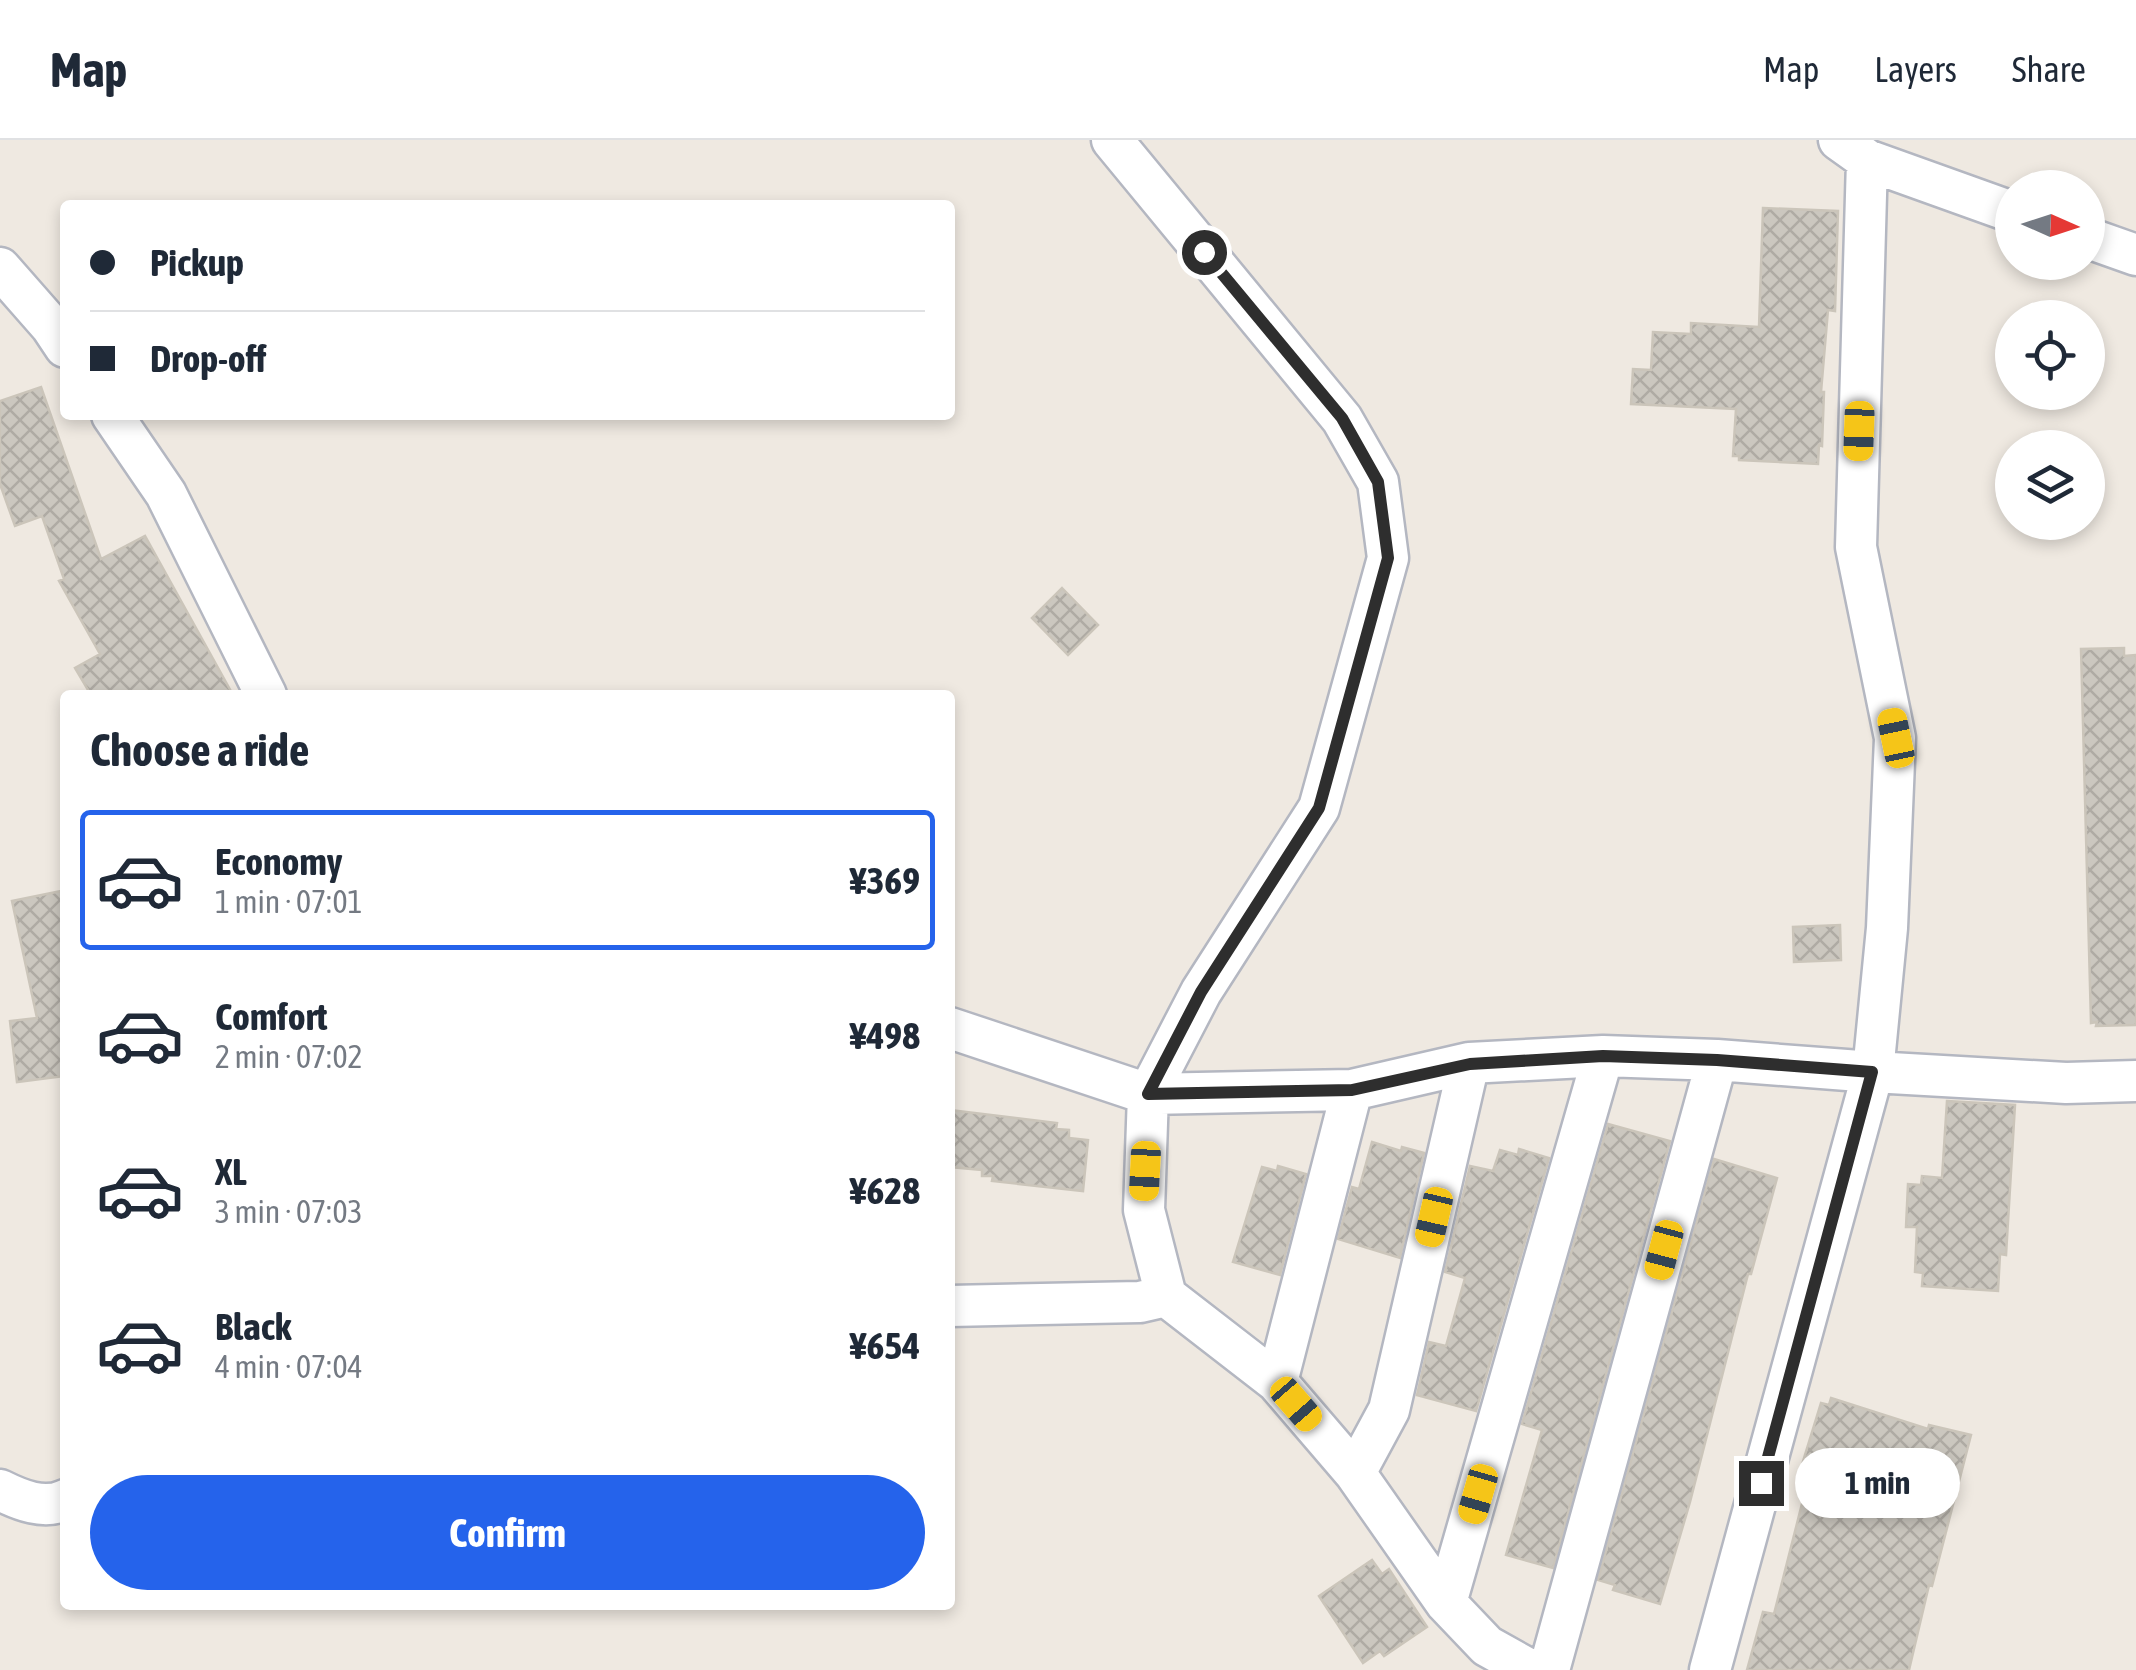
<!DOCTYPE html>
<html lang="en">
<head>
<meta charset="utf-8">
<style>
	:root { --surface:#fff; --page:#f2f2f3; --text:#1f2937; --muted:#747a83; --line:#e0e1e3; --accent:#2563eb }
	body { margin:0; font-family:"Asap Condensed",sans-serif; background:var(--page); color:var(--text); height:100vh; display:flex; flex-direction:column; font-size:38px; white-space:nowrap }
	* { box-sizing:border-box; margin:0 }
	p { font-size:32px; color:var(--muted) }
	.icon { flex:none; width:55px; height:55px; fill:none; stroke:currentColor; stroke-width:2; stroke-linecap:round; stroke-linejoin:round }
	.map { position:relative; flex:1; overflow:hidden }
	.side { position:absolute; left:60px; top:550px; width:895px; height:920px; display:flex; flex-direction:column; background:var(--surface); border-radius:10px; box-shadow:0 5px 15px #0003 }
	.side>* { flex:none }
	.top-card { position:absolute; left:60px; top:60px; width:895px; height:220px; border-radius:10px; box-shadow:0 5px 15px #0003; display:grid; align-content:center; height:220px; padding:0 30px; background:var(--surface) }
	.needle { width:65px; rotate:93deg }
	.buttons { position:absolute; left:1995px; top:30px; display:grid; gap:20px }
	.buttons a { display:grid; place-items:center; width:110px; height:110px; border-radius:50%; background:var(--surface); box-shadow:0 5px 15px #0003; font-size:50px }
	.end { position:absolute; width:45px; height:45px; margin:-22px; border:12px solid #2e2e2e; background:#fff; box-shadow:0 0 0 5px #fff }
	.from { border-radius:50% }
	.bubble { position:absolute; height:70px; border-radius:35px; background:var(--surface); box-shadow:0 5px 15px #0003; font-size:32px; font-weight:700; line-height:70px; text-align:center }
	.car { position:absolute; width:30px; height:60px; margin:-30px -15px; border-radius:12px; box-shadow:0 0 8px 2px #0007; background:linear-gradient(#f5c518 24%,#345 0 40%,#f5c518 0 76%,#345 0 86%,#f5c518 0) }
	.top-card b { display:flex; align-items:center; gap:35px; height:95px; font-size:38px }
	.top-card b+b { border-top:2px solid var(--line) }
	.top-card i { width:25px; height:25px; background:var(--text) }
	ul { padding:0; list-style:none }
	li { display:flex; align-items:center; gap:30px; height:140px; margin:0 20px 15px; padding:0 10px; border:5px solid transparent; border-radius:10px }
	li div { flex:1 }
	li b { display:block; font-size:38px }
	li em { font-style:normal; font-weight:700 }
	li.on { border-color:var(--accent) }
	li>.icon { width:90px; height:90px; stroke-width:1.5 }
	h2 { padding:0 30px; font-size:45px; line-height:120px }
	.button { display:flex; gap:20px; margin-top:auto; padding:20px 30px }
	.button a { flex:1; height:115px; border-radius:60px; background:var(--accent); color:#fff; font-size:40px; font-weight:700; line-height:115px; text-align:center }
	header { display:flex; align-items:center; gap:60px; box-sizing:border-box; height:140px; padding:0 50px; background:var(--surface); border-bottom:2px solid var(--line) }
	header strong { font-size:48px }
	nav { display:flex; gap:55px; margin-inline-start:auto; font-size:35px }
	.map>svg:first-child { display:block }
	.building { fill:url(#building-cross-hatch); stroke:#cbc5ba; stroke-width:2.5 }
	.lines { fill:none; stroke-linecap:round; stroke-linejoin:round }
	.street-casing { stroke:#b4b7c1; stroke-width:45 }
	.street { stroke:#fff; stroke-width:40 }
	.route { stroke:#2e2e2e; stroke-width:12 }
</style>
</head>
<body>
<header>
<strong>Map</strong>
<nav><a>Map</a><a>Layers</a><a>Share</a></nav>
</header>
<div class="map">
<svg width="2136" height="1530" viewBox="0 0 2136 1530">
	<defs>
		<pattern id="building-cross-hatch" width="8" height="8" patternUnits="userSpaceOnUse" patternTransform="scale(2.5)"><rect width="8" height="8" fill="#cbc7bf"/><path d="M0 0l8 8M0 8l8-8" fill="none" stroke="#afaba4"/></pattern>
	</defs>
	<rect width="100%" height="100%" fill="#efe9e1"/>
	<path class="building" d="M 1763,68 L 1838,71 L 1835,171 L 1828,170 L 1821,252 L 1824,252 L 1822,306 L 1819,305 L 1818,324 L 1739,320 L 1739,316 L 1733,316 L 1736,269 L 1631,264 L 1633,229 L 1651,230 L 1653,192 L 1691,194 L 1691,183 L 1759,187 Z
		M 41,247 L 101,419 L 145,396 L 233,555 L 91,555 L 75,528 L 100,514 L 59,441 L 64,439 L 42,376 L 15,386 L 0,344 L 0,261 Z
		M 1062,448 L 1098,485 L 1068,515 L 1032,478 Z
		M 2124,508 L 2124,516 L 2136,515 L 2136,885 L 2096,886 L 2097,882 L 2091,883 L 2081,509 Z
		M 61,751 L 65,773 L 65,936 L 17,942 L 10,881 L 37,878 L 12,761 Z
		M 1840,785 L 1841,820 L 1794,822 L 1793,787 Z
		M 1947,961 L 2015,965 L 2006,1115 L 2000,1114 L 1998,1151 L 1922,1146 L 1923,1133 L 1915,1132 L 1917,1087 L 1906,1087 L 1908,1044 L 1921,1045 L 1922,1036 L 1942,1038 Z
		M 950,970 L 1057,983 L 1056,989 L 1069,990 L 1069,998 L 1088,1000 L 1083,1051 L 992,1041 L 993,1036 L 982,1036 L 982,1030 L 950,1027 Z
		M 1608,984 L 1670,1001 L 1553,1428 L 1506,1415 L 1542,1290 L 1522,1284 Z
		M 1372,1002 L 1401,1011 L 1402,1007 L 1424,1013 L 1400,1118 L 1338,1099 L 1352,1047 L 1359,1049 Z
		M 1519,1009 L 1549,1018 L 1476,1271 L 1417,1255 L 1429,1202 L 1446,1206 L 1465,1138 L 1445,1132 L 1470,1026 L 1493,1031 L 1500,1010 L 1518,1015 Z
		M 1714,1019 L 1777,1038 L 1751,1134 L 1748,1134 L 1690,1362 L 1660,1464 L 1613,1450 L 1615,1445 L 1598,1440 Z
		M 1278,1026 L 1306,1034 L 1280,1135 L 1233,1122 L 1262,1027 L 1277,1031 Z
		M 1831,1258 L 1928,1289 L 1929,1285 L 1971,1295 L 1932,1446 L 1929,1445 L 1909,1530 L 1747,1530 L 1763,1472 L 1774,1474 L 1805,1352 L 1816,1332 L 1801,1328 L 1821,1263 L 1829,1265 Z
		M 1372,1420 L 1382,1434 L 1389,1429 L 1427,1487 L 1384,1516 L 1380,1511 L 1363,1523 L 1319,1456 Z"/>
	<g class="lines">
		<defs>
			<path id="street" d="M 1112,0 L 1342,279 L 1378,342 L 1388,418 L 1319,668 L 1201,852 L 1148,954 L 1144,1070 L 1166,1156 L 1277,1242 L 1355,1333 L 1446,1463 L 1487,1506 L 1530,1530
				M 1839,0 L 1867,20 L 2012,72
				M 2088,98 L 2136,115
				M 0,128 L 51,186 L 65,207
				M 112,275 L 166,354 L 266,555
				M 950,888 L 1148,954 L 1352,950 L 1469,923 L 1603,916 L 1717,920 L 1873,932 L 2066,943 L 2136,941
				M 950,1166 L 1140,1162 L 1166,1156
				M 1277,1242 L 1352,950
				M 1355,1333 L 1389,1270 L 1469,923
				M 0,1350 C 20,1360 44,1370 65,1360
				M 1446,1463 L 1603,916
				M 1549,1530 L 1717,920
				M 1710,1530 L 1873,932 L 1887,788 L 1895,598 L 1856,407 L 1867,20"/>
		</defs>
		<use href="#street" class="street-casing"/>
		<use href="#street" class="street"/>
	</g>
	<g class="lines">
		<path class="route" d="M 1204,112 L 1342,278 L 1378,342 L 1388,418 L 1319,668 L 1201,852 L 1148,954 L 1352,950 L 1470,924 L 1603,916 L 1717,920 L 1872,932 L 1761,1343"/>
	</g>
</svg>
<div class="buttons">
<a><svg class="needle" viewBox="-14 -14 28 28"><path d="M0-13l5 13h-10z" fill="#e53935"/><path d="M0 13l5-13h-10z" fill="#747a83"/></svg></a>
<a><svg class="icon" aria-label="locate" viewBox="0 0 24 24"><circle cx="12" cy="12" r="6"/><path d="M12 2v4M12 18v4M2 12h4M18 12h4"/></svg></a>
<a><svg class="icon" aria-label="layers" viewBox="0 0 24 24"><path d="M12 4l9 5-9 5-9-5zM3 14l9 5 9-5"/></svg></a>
</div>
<i class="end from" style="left:1204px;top:112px"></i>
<i class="end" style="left:1761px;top:1343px"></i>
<div class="bubble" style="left:1795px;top:1308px;width:165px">1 min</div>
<i class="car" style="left:1859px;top:291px;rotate:182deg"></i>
<i class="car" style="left:1896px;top:598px;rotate:348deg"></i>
<i class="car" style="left:1145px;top:1031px;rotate:183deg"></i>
<i class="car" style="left:1434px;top:1077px;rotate:193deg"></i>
<i class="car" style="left:1664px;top:1110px;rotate:195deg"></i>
<i class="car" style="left:1296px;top:1264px;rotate:139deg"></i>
<i class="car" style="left:1478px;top:1354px;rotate:196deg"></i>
<div class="top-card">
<b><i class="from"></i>Pickup</b>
<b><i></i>Drop-off</b>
</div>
<section class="side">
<h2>Choose a ride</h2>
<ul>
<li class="on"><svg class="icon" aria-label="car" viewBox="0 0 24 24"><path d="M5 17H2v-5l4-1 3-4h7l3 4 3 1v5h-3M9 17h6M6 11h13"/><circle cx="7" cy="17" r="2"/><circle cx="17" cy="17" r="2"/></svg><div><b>Economy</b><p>1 min · 07:01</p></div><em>¥369</em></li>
<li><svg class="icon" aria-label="car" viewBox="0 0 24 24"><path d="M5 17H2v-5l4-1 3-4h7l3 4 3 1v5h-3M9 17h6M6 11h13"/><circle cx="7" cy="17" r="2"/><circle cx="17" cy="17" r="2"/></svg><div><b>Comfort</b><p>2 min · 07:02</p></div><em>¥498</em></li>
<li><svg class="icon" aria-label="car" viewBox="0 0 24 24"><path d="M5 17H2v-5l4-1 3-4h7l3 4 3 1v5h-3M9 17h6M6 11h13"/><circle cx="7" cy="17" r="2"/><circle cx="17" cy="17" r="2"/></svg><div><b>XL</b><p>3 min · 07:03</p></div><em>¥628</em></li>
<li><svg class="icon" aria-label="car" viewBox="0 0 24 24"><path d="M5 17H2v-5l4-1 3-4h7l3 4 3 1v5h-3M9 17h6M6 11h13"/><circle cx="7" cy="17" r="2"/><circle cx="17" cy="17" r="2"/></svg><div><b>Black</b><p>4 min · 07:04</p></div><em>¥654</em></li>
</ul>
<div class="button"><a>Confirm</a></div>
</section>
</div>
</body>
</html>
